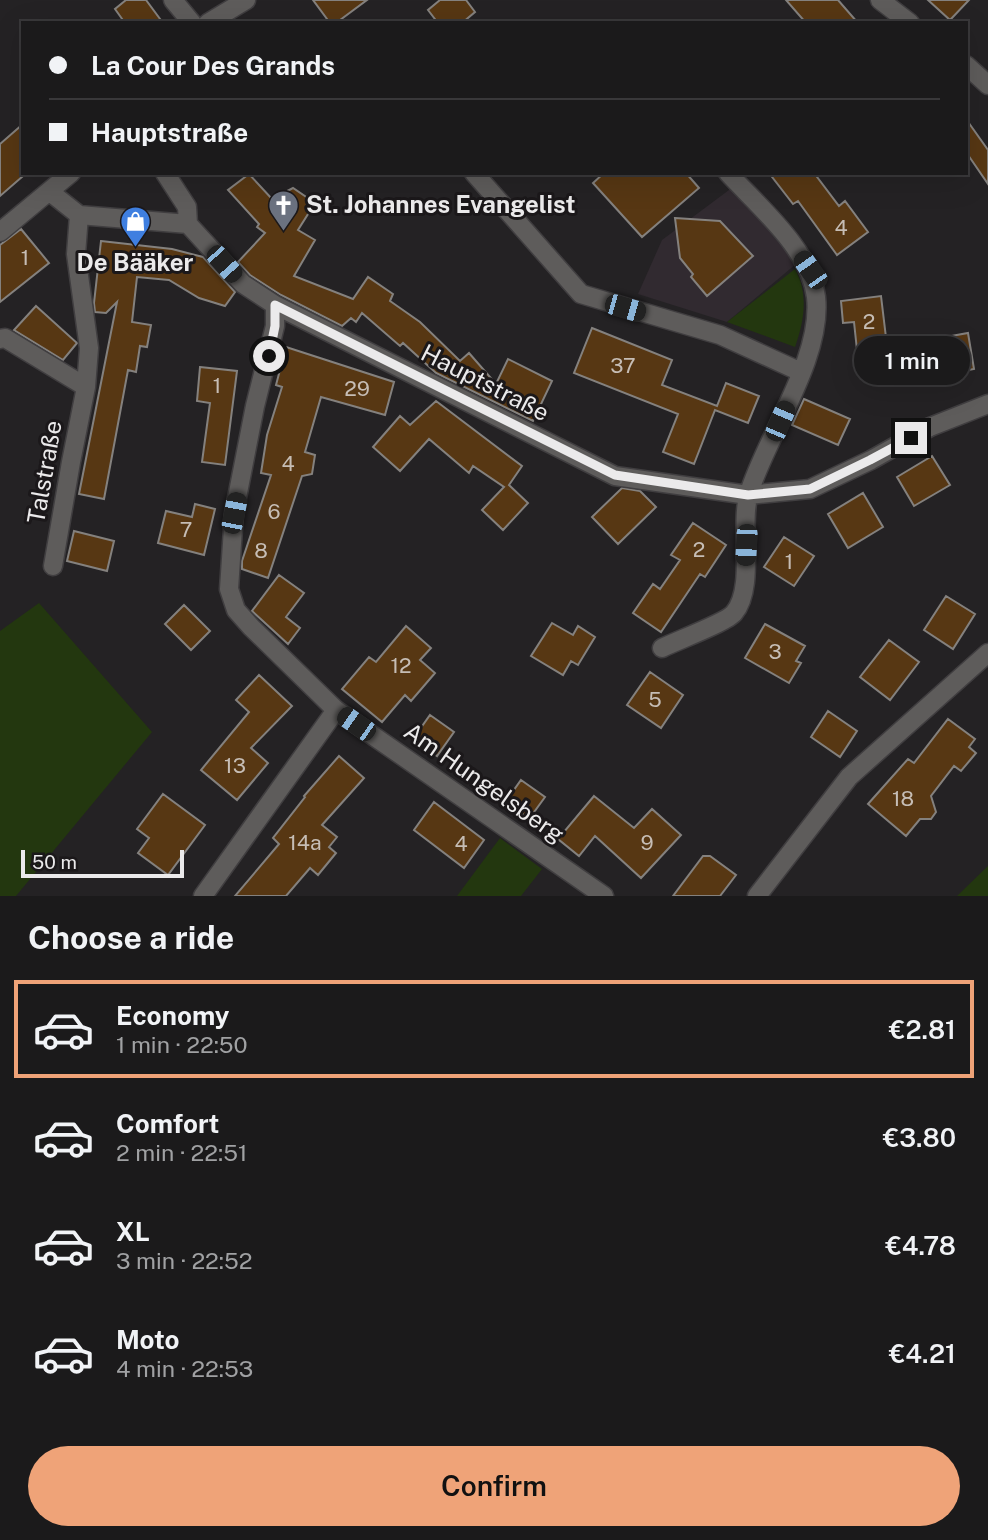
<!DOCTYPE html>
<html lang="en">
<head>
<meta charset="utf-8">
<style>
	:root { --surface:#1b1a1b; --page:#242324; --text:#f1f3f6; --muted:#a0a1a3; --line:#39383a; --accent:#efa378 }
	body { margin:0; font-family:"Public Sans",sans-serif; background:var(--page); color:var(--text); height:100vh; display:flex; flex-direction:column; font-size:26px; white-space:nowrap }
	* { box-sizing:border-box; margin:0 }
	p { font-size:23px; color:var(--muted) }
	.icon { flex:none; width:38px; height:38px; fill:none; stroke:currentColor; stroke-width:2; stroke-linecap:round; stroke-linejoin:round }
	.map { position:relative; height:896px; overflow:hidden }
	.sheet { display:flex; flex-direction:column; background:var(--surface); flex:1 }
	.sheet>* { flex:none }
	.top-card { position:absolute; left:21px; top:21px; width:947px; height:154px; border-radius:0px; box-shadow:0 7px 28px #0002,0 0 0 2px var(--line); display:grid; align-content:center; height:154px; padding:0 28px; background:var(--surface) }
	.scale { position:absolute; left:21px; bottom:18px; width:163px; box-sizing:border-box; padding-left:7px; border:4px solid #ebeaeb; border-top:0; font-size:19px; line-height:24px; white-space:nowrap; color:#ebeaeb; -webkit-text-stroke:5px #1b181a; paint-order:stroke }
	.end { position:absolute; width:32px; height:32px; margin:-16px; border:9px solid #ebeaeb; background:#111; box-shadow:0 0 0 4px #111 }
	.from { border-radius:50% }
	.bubble { position:absolute; height:49px; border-radius:24px; background:var(--surface); box-shadow:0 7px 28px #0002,0 0 0 2px var(--line); font-size:23px; font-weight:600; line-height:49px; text-align:center }
	.car { position:absolute; width:21px; height:42px; margin:-21px -10px; border-radius:9px; box-shadow:0 0 5px 2px #0007; background:linear-gradient(#222 24%,#8ab4d8 0 40%,#222 0 76%,#8ab4d8 0 86%,#222 0) }
	.top-card b { display:flex; align-items:center; gap:24px; height:66px; font-size:26px }
	.top-card b+b { border-top:2px solid var(--line) }
	.top-card i { width:18px; height:18px; background:var(--text) }
	ul { padding:0; list-style:none }
	li { display:flex; align-items:center; gap:21px; height:98px; margin:0 14px 10px; padding:0 14px; border:4px solid transparent; border-radius:0px }
	li div { flex:1 }
	li b { display:block; font-size:26px }
	li em { font-style:normal; font-weight:600 }
	li.active { border-color:var(--accent) }
	li>.icon { width:63px; height:63px; stroke-width:1.5 }
	h2 { padding:0 28px; font-size:32px; line-height:84px }
	.cta { display:flex; gap:14px; margin-top:auto; padding:14px 28px }
	.cta a { flex:1; height:80px; border-radius:42px; background:var(--accent); color:#111; font-size:28px; font-weight:600; line-height:80px; text-align:center }
	.map>svg:first-child { display:block }
	.built { fill:#312a30 }
	.green { fill:#23370f }
	.building { fill:#573713; stroke:#84817e; stroke-width:2 }
	.lines { fill:none; stroke-linecap:round; stroke-linejoin:round }
	.minor-casing { stroke:#403e40; stroke-width:21 }
	.minor { stroke:#5e5c5b; stroke-width:18 }
	.route { stroke:#ebeaeb; stroke-width:9 }
	.labels { text-anchor:middle; stroke-width:6; stroke-linejoin:round; paint-order:stroke }
	.number-label { font-size:21px; fill:#c6bdb5 }
	.poi-label { font-size:24px; font-weight:bold; fill:#ebeaeb; stroke:#1b181a; text-anchor:start }
	.street-label { font-size:24px; fill:#ebeaeb; stroke:#1b181a }
</style>
</head>
<body>
<div class="map">
<svg width="988" height="896" viewBox="0 0 988 896">
	<rect width="100%" height="100%" fill="#242224"/>
	<path class="built" d="M 733,187 L 796,264 L 727,322 L 638,294 L 662,240 Z"/>
	<path class="green" d="M 795,269 C 809,294 804,322 795,347 L 727,322 Z
		M 39,603 L 152,732 L 16,896 L 0,896 L 0,631 Z
		M 500,838 L 542,869 L 521,896 L 457,896 Z
		M 988,866 L 988,896 L 957,896 Z"/>
	<path class="building" d="M 126,0 L 146,0 L 163,23 L 125,23 L 115,9 Z
		M 313,0 L 367,0 L 336,23 L 330,23 Z
		M 440,0 L 466,0 L 475,12 L 462,23 L 438,23 L 428,10 Z
		M 786,0 L 838,0 L 858,23 L 806,23 Z
		M 928,0 L 969,0 L 950,20 Z
		M 966,119 L 988,150 L 988,184 L 966,152 Z
		M 23,124 L 23,176 L 0,196 L 0,144 Z
		M 604,173 L 686,173 L 699,188 L 642,237 L 593,183 Z
		M 769,173 L 814,173 L 839,206 L 845,201 L 868,232 L 837,255 L 798,201 L 793,204 Z
		M 249,174 L 272,199 L 293,188 L 315,203 L 298,230 L 315,240 L 294,276 L 353,299 L 368,277 L 393,294 L 390,301 L 420,322 L 460,361 L 469,353 L 496,384 L 508,359 L 552,381 L 533,421 L 436,373 L 403,343 L 400,346 L 362,313 L 356,322 L 351,318 L 342,326 L 281,295 L 250,275 L 238,262 L 265,233 L 257,227 L 259,224 L 228,190 Z
		M 675,218 L 720,221 L 753,256 L 707,296 L 691,277 L 693,274 L 680,258 Z
		M 21,229 L 49,263 L 0,302 L 0,245 Z
		M 101,241 L 172,249 L 203,257 L 235,292 L 225,306 L 199,298 L 169,280 L 137,277 L 132,322 L 151,325 L 147,347 L 140,346 L 136,372 L 128,370 L 104,499 L 79,494 L 117,302 L 106,313 L 95,312 L 94,303 Z
		M 881,296 L 887,346 L 857,350 L 854,322 L 843,323 L 841,301 Z
		M 36,306 L 77,343 L 63,360 L 14,330 Z
		M 592,328 L 672,360 L 662,385 L 717,406 L 726,383 L 759,396 L 748,423 L 715,410 L 694,464 L 663,452 L 678,414 L 574,373 Z
		M 968,333 L 974,369 L 936,376 L 929,340 Z
		M 286,347 L 394,382 L 385,415 L 321,397 L 305,452 L 315,455 L 312,474 L 302,476 L 268,578 L 242,569 L 242,561 L 271,475 L 261,473 L 267,435 L 282,387 L 276,385 Z
		M 200,367 L 237,371 L 225,465 L 202,462 L 210,403 L 197,401 Z
		M 804,399 L 850,419 L 838,445 L 792,425 Z
		M 436,401 L 522,466 L 509,485 L 528,503 L 503,530 L 482,510 L 504,487 L 473,466 L 469,473 L 429,439 L 400,471 L 373,447 L 400,416 L 410,425 Z
		M 932,456 L 950,485 L 914,506 L 897,477 Z
		M 622,488 L 640,491 L 656,507 L 618,544 L 592,517 Z
		M 863,493 L 883,527 L 848,548 L 828,514 Z
		M 195,504 L 215,509 L 204,555 L 158,543 L 166,511 L 192,517 Z
		M 693,523 L 726,545 L 705,577 L 700,574 L 661,632 L 633,613 L 653,584 L 660,589 L 680,560 L 671,555 Z
		M 74,531 L 114,541 L 107,571 L 67,561 Z
		M 784,537 L 814,556 L 794,586 L 764,567 Z
		M 279,575 L 304,593 L 286,617 L 300,628 L 288,644 L 252,611 Z
		M 946,596 L 975,614 L 953,649 L 924,630 Z
		M 184,605 L 210,631 L 191,650 L 165,624 Z
		M 552,623 L 573,635 L 578,626 L 595,637 L 578,665 L 571,661 L 563,675 L 531,656 Z
		M 765,624 L 805,646 L 796,661 L 801,663 L 789,683 L 745,658 Z
		M 406,626 L 431,648 L 420,660 L 435,673 L 411,701 L 405,695 L 382,722 L 342,689 L 369,657 L 376,662 Z
		M 889,640 L 919,662 L 890,700 L 860,677 Z
		M 650,672 L 683,695 L 661,728 L 627,705 Z
		M 259,675 L 292,706 L 251,748 L 268,763 L 237,800 L 201,770 L 249,712 L 236,700 Z
		M 828,711 L 857,731 L 840,757 L 811,737 Z
		M 430,715 L 454,732 L 437,756 L 413,739 Z
		M 948,719 L 975,739 L 969,747 L 976,753 L 961,771 L 954,766 L 931,796 L 936,812 L 931,819 L 920,819 L 906,836 L 868,804 L 908,759 L 914,763 Z
		M 339,756 L 364,778 L 322,825 L 337,837 L 329,847 L 336,853 L 318,875 L 310,868 L 286,896 L 235,896 L 279,844 L 273,838 L 305,797 L 304,796 Z
		M 521,780 L 545,797 L 529,819 L 506,801 Z
		M 163,794 L 205,825 L 168,875 L 138,853 L 149,838 L 137,829 Z
		M 594,796 L 634,828 L 652,809 L 681,835 L 641,878 L 595,836 L 579,856 L 558,839 Z
		M 434,802 L 484,840 L 464,868 L 414,830 Z
		M 703,856 L 710,856 L 736,875 L 720,896 L 673,896 Z"/>
	<g class="lines">
		<defs>
			<path id="minor" d="M 173,0 L 192,23
				M 880,0 L 910,23
				M 208,23 L 246,0
				M 966,65 L 988,85
				M 165,173 L 187,207 L 188,224
				M 474,173 L 581,294 L 720,335 L 801,372
				M 50,192 L 79,215 L 188,224 L 243,284 L 275,305 L 615,476 L 748,495 L 810,489 L 871,460 L 930,427 L 988,404
				M 0,232 L 71,173
				M 0,339 L 5,338 L 86,387
				M 53,566 L 71,462 L 86,387 L 89,348 L 76,254 L 79,215
				M 662,648 C 676,641 727,622 734,613 C 756,587 739,525 749,493 C 767,435 823,358 816,297 C 810,249 760,208 728,173
				M 336,710 L 604,896
				M 203,896 L 336,710 L 251,627 L 236,610 L 229,589 L 234,513 L 255,406 L 275,326 L 275,305
				M 757,896 L 849,777 L 988,653"/>
		</defs>
		<use href="#minor" class="minor-casing"/>
		<use href="#minor" class="minor"/>
	</g>
	<g class="lines">
		<path class="route" d="M 269,356 L 275,326 L 275,305 L 615,475 L 748,495 L 810,489 L 870,460 L 911,438"/>
	</g>
	<defs>
		<symbol id="church-pin" viewBox="-11 -11 22 30"><path d="M0 17L-7.5 6A9.5 9.5 0 1 1 7.5 6Z" fill="#6b7280" stroke="#1b181a"/><path d="M-1.2-6h2.4v3.5h3.3v2.4h-3.3V6h-2.4V-.1h-3.3v-2.4h3.3Z" fill="#fff"/></symbol>
		<symbol id="shop-pin" viewBox="-11 -11 22 30"><path d="M0 17L-7.5 6A9.5 9.5 0 1 1 7.5 6Z" fill="#3f7fe0" stroke="#1b181a"/><path d="M-5-2.5h2.3a2.7 3.5 0 0 1 5.4 0H5L5.5 6h-11ZM-1.5-2.5h3a1.5 2.3 0 0 0-3 0Z" fill="#fff"/></symbol>
	</defs>
	<g fill-rule="evenodd">
		<use href="#church-pin" x="266" y="188" width="35" height="47"/>
		<use href="#shop-pin" x="118" y="204" width="35" height="47"/>
	</g>
	<g class="labels">
		<g class="number-label">
			<text x="841" y="235">4</text>
			<text x="25" y="265">1</text>
			<text x="869" y="329">2</text>
			<text x="623" y="373">37</text>
			<text x="217" y="393">1</text>
			<text x="357" y="396">29</text>
			<text x="288" y="471">4</text>
			<text x="274" y="519">6</text>
			<text x="186" y="537">7</text>
			<text x="699" y="557">2</text>
			<text x="261" y="558">8</text>
			<text x="789" y="569">1</text>
			<text x="775" y="659">3</text>
			<text x="401" y="673">12</text>
			<text x="655" y="707">5</text>
			<text x="235" y="773">13</text>
			<text x="903" y="806">18</text>
			<text x="305" y="850">14a</text>
			<text x="647" y="850">9</text>
			<text x="461" y="851">4</text>
		</g>
		<g class="poi-label">
			<text x="306" y="213">St. Johannes Evangelist</text>
			<text x="135" y="271" text-anchor="middle">De Bääker</text>
		</g>
		<g class="street-label">
			<text transform="translate(485 383) rotate(27)" y="8">Hauptstraße</text>
			<text transform="translate(45 472) rotate(-80)" y="8">Talstraße</text>
			<text transform="translate(484 783) rotate(35)" y="8">Am Hungelsberg</text>
		</g>
	</g>
</svg>
<div class="scale">50 m</div>
<i class="end from" style="left:269px;top:356px"></i>
<i class="end" style="left:911px;top:438px"></i>
<div class="bubble" style="left:854px;top:336px;width:116px">1 min</div>
<i class="car" style="left:224px;top:264px;rotate:138deg"></i>
<i class="car" style="left:810px;top:270px;rotate:325deg"></i>
<i class="car" style="left:625px;top:308px;rotate:106deg"></i>
<i class="car" style="left:780px;top:421px;rotate:23deg"></i>
<i class="car" style="left:234px;top:513px;rotate:11deg"></i>
<i class="car" style="left:746px;top:545px;rotate:183deg"></i>
<i class="car" style="left:356px;top:724px;rotate:305deg"></i>
<div class="top-card">
<b><i class="from"></i>La Cour Des Grands</b>
<b><i></i>Hauptstraße</b>
</div>
</div>
<section class="sheet">
<h2>Choose a ride</h2>
<ul>
<li class="active"><svg class="icon" aria-label="car" viewBox="0 0 24 24"><path d="M5 17H2v-5l4-1 3-4h7l3 4 3 1v5h-3M9 17h6M6 11h13"/><circle cx="7" cy="17" r="2"/><circle cx="17" cy="17" r="2"/></svg><div><b>Economy</b><p>1 min · 22:50</p></div><em>€2.81</em></li>
<li><svg class="icon" aria-label="car" viewBox="0 0 24 24"><path d="M5 17H2v-5l4-1 3-4h7l3 4 3 1v5h-3M9 17h6M6 11h13"/><circle cx="7" cy="17" r="2"/><circle cx="17" cy="17" r="2"/></svg><div><b>Comfort</b><p>2 min · 22:51</p></div><em>€3.80</em></li>
<li><svg class="icon" aria-label="car" viewBox="0 0 24 24"><path d="M5 17H2v-5l4-1 3-4h7l3 4 3 1v5h-3M9 17h6M6 11h13"/><circle cx="7" cy="17" r="2"/><circle cx="17" cy="17" r="2"/></svg><div><b>XL</b><p>3 min · 22:52</p></div><em>€4.78</em></li>
<li><svg class="icon" aria-label="car" viewBox="0 0 24 24"><path d="M5 17H2v-5l4-1 3-4h7l3 4 3 1v5h-3M9 17h6M6 11h13"/><circle cx="7" cy="17" r="2"/><circle cx="17" cy="17" r="2"/></svg><div><b>Moto</b><p>4 min · 22:53</p></div><em>€4.21</em></li>
</ul>
<div class="cta"><a>Confirm</a></div>
</section>
</body>
</html>
